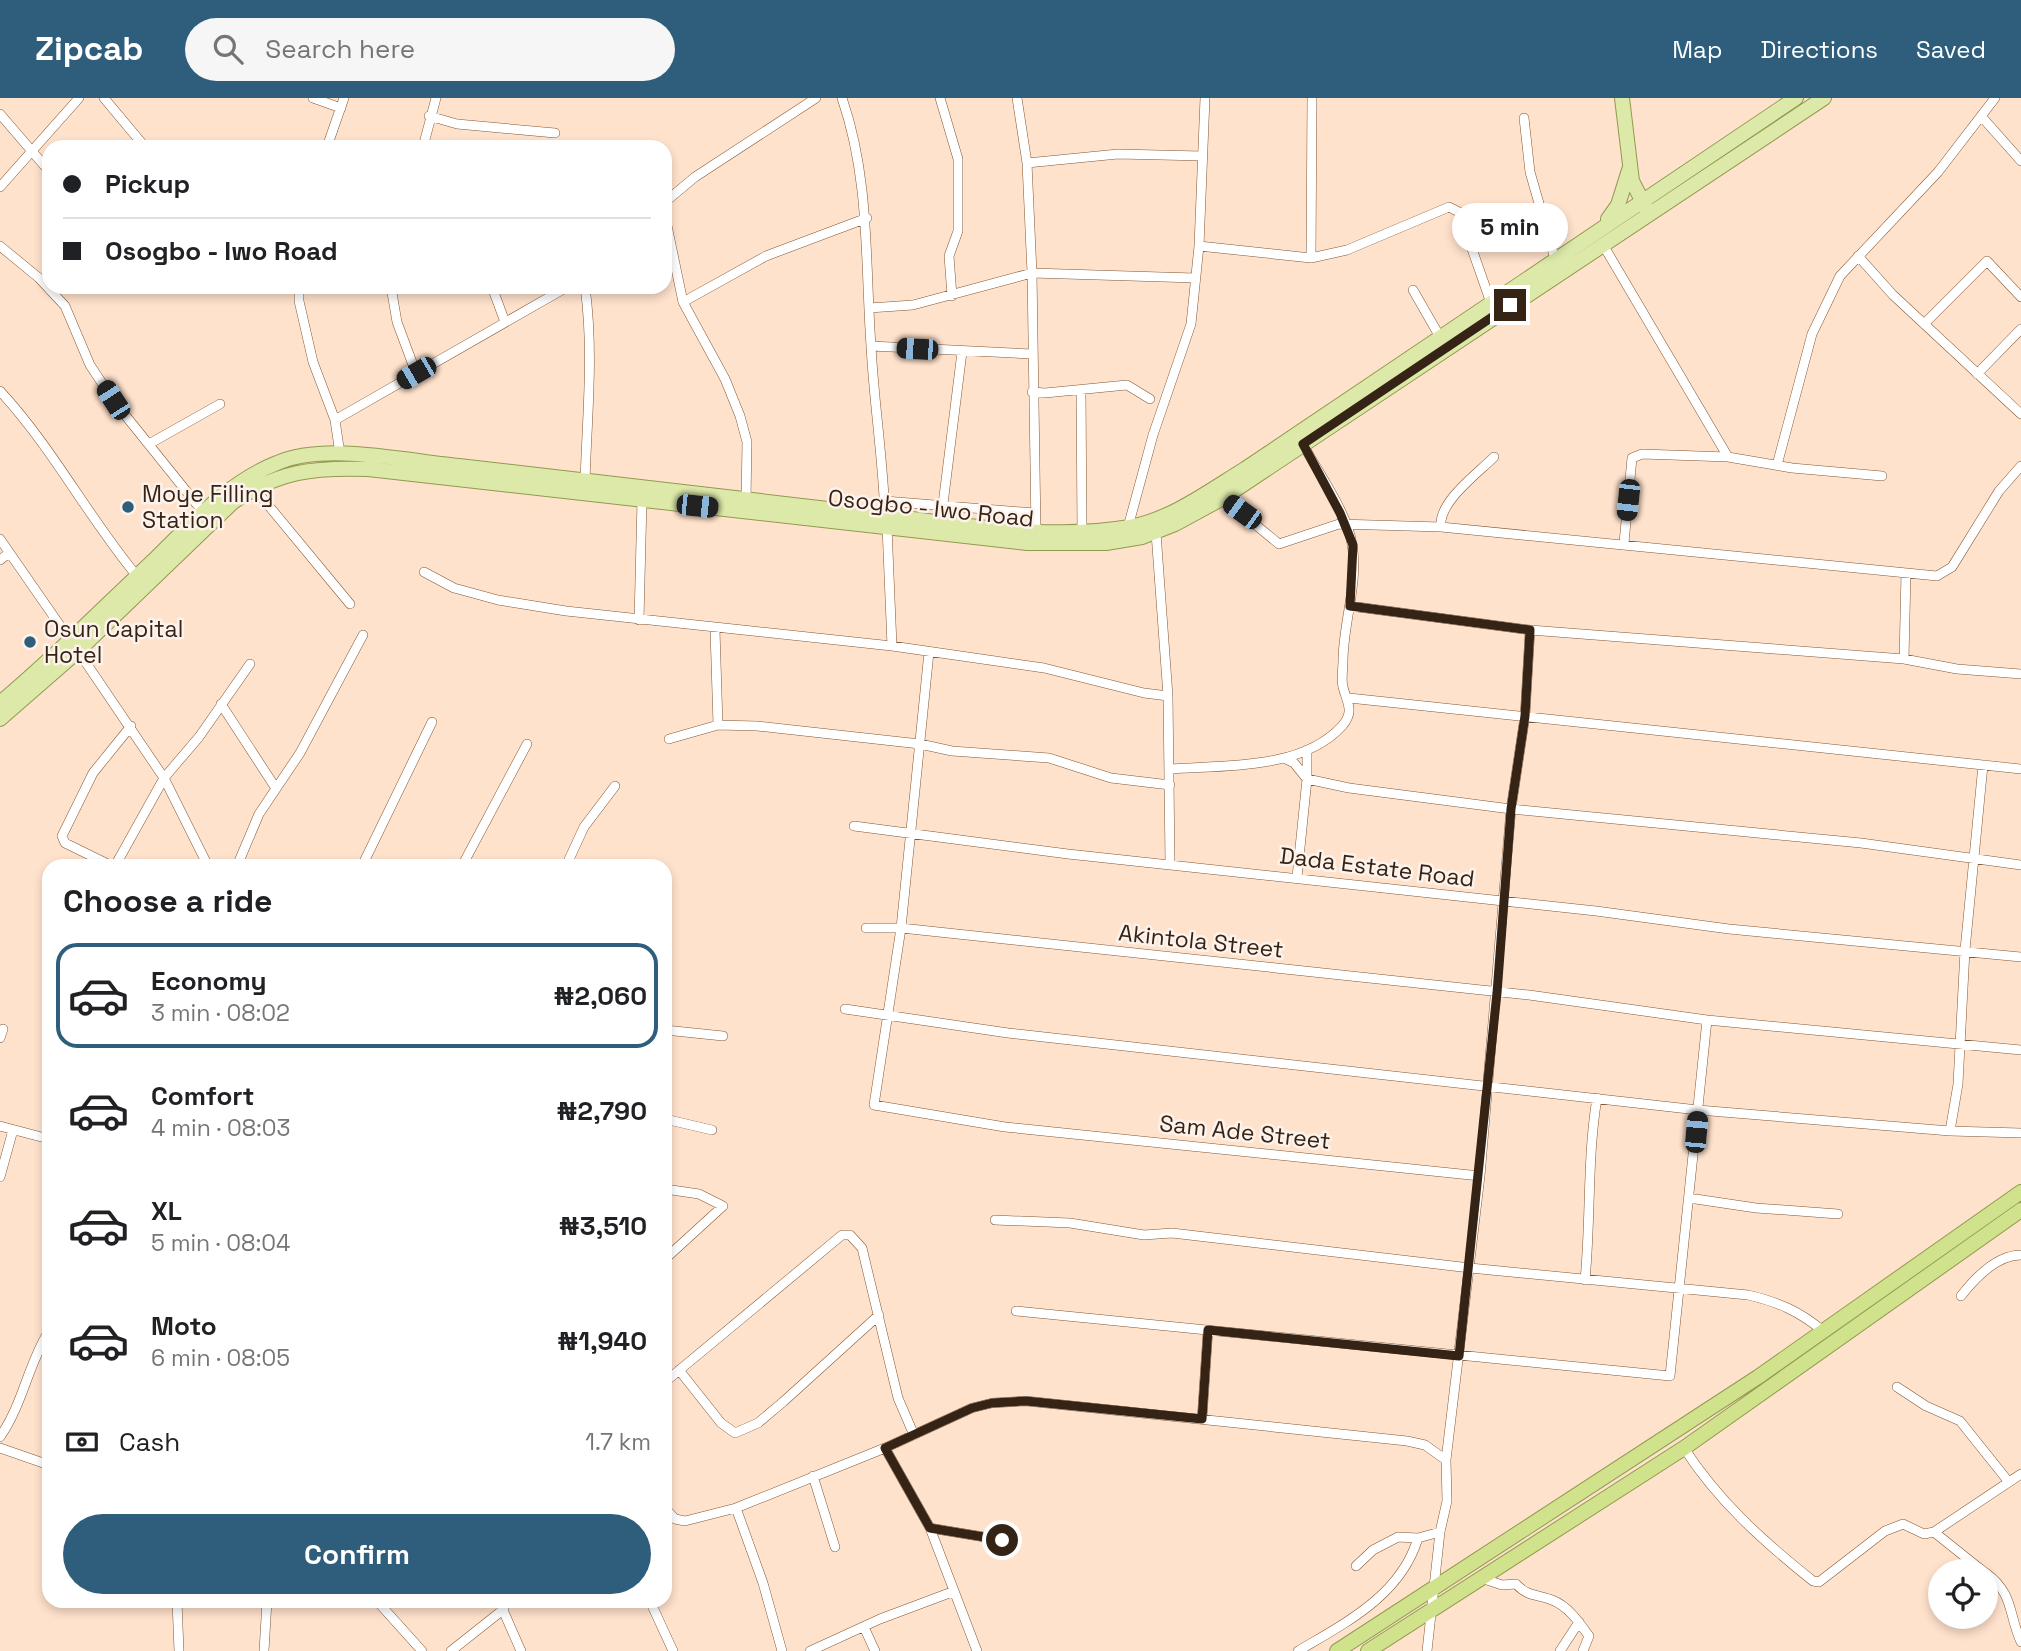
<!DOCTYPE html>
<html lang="en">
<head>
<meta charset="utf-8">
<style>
	:root { --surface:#fff; --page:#f6f6f6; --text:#202124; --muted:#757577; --line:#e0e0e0; --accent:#2e5e7c }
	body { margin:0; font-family:"Space Grotesk",sans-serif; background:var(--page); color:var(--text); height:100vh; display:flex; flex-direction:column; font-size:26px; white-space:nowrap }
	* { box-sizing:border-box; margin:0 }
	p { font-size:23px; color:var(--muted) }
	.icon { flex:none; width:38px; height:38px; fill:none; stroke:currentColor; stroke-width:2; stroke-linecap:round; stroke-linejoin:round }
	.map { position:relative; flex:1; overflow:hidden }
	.side { position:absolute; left:42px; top:761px; width:630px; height:749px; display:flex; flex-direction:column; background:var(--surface); border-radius:21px; box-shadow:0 4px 10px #0003 }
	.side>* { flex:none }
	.guide { position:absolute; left:42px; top:42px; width:630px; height:154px; border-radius:21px; box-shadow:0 4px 10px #0003; display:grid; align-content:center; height:154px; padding:0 21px; background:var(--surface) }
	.fabs { position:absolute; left:1928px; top:1461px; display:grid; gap:14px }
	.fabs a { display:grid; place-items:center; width:70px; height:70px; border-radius:50%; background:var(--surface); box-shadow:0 4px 10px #0003; font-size:35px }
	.end { position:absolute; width:32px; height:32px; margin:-16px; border:9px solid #352416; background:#fff; box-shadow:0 0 0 4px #fff }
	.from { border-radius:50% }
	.bubble { position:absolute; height:49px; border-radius:24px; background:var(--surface); box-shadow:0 4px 10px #0003; font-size:23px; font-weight:800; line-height:49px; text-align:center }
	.car { position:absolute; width:21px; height:42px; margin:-21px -10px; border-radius:9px; box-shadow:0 0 5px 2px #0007; background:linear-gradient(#222 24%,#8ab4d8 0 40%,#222 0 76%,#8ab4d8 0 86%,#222 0) }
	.guide b { display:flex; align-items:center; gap:24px; height:66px; font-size:26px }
	.guide b+b { border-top:2px solid var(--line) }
	.guide i { width:18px; height:18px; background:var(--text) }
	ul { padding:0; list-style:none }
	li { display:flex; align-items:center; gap:21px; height:105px; margin:0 14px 10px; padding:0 7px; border:4px solid transparent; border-radius:21px }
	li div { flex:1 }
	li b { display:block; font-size:26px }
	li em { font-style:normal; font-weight:800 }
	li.selected { border-color:var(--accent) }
	li>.icon { width:63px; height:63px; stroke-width:1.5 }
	h2 { padding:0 21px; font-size:32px; line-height:84px }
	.pay { display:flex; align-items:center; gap:18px; height:77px; padding:0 21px; font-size:26px }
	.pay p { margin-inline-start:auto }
	.button { display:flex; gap:14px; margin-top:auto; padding:14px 21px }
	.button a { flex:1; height:80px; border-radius:42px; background:var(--accent); color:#fff; font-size:28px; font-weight:800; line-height:80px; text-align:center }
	header { display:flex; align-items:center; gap:42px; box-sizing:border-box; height:98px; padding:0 35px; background:var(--accent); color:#fff }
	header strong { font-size:33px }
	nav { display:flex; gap:38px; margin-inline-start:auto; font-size:24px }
	.search { width:490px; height:63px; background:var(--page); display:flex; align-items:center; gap:18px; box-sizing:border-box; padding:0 24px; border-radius:38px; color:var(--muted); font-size:26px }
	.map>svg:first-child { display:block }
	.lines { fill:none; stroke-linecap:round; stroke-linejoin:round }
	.minor-casing { stroke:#805736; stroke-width:10 }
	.primary-casing { stroke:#929a50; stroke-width:16 }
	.trunk-casing { stroke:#929a50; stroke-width:16 }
	.minor { stroke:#fff; stroke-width:9 }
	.primary { stroke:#dce9a9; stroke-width:14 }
	.trunk { stroke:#d0e28c; stroke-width:14 }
	.route { stroke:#352416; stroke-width:9 }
	.poi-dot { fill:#2e5e7c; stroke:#fdf3ec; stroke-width:2.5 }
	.labels { text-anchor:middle; stroke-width:5; stroke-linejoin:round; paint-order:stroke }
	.poi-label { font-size:23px; fill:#352416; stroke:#fdf3ec; text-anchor:start }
	.street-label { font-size:23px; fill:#352416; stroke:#fdf3ec }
</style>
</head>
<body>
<header>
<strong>Zipcab</strong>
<div class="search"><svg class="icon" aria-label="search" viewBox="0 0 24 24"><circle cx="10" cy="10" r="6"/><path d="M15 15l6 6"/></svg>Search here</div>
<nav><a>Map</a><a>Directions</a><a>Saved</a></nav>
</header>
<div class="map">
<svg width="2021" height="1553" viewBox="0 0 2021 1553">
	<rect width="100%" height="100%" fill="#ffe2cc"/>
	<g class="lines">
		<defs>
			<path id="minor" d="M 104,0 L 145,49
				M 313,0 L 341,10
				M 842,0 C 870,81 865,163 871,248 C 874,305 883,361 885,418
				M 940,0 L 958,61 L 958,133 L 949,158 L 952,198
				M 1017,0 L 1027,65 L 1032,175 L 1036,433
				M 0,16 L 49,73
				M 429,18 L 457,26 L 555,35
				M 1981,18 L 2021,63
				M 1524,20 L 1530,74 L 1555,161
				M 327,49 L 344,0
				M 423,49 L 436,0
				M 1027,65 L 1118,56 L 1202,58
				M 0,89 L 79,0
				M 665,104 L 695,79 L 816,0
				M 665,118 L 683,204 L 725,281 L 740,318 L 747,344 L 746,402
				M 1602,145 L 1728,359
				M 0,148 L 39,180 L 65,208 L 90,267 L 113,302 L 203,414
				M 1199,148 L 1311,160 L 1347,152 L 1449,109 L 1459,114 L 1491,205
				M 1858,158 L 1893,197 L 2021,316
				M 1311,160 L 1312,0
				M 299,189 L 299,203 L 313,264 L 335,322 L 340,356
				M 391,189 L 397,224 L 416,275
				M 492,189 L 505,224
				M 585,189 C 594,254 587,318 585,384
				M 1413,192 L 1440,239
				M 683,204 L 766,158 L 867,120
				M 869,210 L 913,207 L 1032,175 L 1195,180
				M 1924,226 L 1987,163 L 2021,199
				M 871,248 L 1031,256
				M 1977,276 L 2021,231
				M 1081,292 L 1082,433
				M 0,293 C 52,349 88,419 137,478
				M 1032,294 L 1045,295 L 1127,287 L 1150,301
				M 335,322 L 567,189
				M 149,346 L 220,306
				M 1777,367 L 1812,236 L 1840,178 L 1938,74 L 1995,0
				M 254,390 L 350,506
				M 1223,400 L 1279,446 L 1339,426 L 1441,429 L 1937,478 L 1952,469 L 1999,393 L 2021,368
				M 885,403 L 1034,415
				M 943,406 L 962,254
				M 887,429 L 892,548
				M 1128,429 L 1153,337 L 1191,226 L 1199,148 L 1205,0
				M 1441,429 C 1438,404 1477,376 1494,359
				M 1156,435 L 1168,598 L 1170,765
				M 0,441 L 70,542
				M 1624,445 L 1632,360 L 1642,356 L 1728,359 L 1792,370 L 1882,378
				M 0,462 L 9,455
				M 424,474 L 454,490 L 498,502 L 566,513 L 892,548 L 1044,570 L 1144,595 L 1168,598
				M 1350,508 L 1530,532 L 1904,561 L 1957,571 L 2021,576
				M 639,522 L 642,402
				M 715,532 L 718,627
				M 78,553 L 164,680 L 208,768
				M 929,554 L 901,830 L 874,1007 L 1005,1029 L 1480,1078
				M 1904,561 L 1906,475
				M 1349,600 L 2021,671
				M 221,606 L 275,689
				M 669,641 L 718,627 L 757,628 L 920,646 L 952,653 L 1049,660 L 1111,680 L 1170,687
				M 1284,660 L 1294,665 L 1307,681 L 1349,690 L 1511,711 L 1861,745 L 2021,767
				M 1170,671 C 1225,667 1302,672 1342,628 C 1355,613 1347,605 1343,589 C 1341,582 1343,571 1343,563 C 1343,525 1359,484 1352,446 C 1347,414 1318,375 1303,346
				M 854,728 L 1068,756 L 1596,813 L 1729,831 L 2021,859
				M 112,768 L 65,745 L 62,738 L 93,675 L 131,628
				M 115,768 L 164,680 L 199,639 L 250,566
				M 237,768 L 259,716 L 300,655 L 363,537
				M 362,768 L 432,624
				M 462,768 L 527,646
				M 566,768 L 584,729 L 615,688
				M 1297,779 L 1307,681 L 1307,652
				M 866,830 L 901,830 L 1529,897 L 1707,922 L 2021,952
				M 845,911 L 1008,935 L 1698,1012 L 1950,1033 L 1958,986 L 1965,852 L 1983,667
				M 665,932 L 723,938
				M 0,940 L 3,931
				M 665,1021 L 712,1032
				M 0,1028 L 49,1041
				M 1950,1033 L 2021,1035
				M 0,1079 L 13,1032
				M 665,1091 L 699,1096 L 723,1108 L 665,1161
				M 1689,1100 L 1756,1110 L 1838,1116
				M 995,1122 L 1070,1125 L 1144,1137 L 1172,1135 L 1470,1170 L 1748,1197 C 1778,1204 1799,1213 1823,1233
				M 1585,1182 C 1591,1121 1587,1060 1597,1000
				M 1961,1198 C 1975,1180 1997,1157 2021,1157
				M 1016,1213 L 1670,1278 L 1707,922
				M 679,1272 L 721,1325 L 735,1335 L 758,1325 L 783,1304 L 879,1217
				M 665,1284 L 842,1137 L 850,1137 L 862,1150 L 898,1300 L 914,1337
				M 1897,1289 L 1926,1308 L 1960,1323 L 2008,1383
				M 1202,1321 L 1208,1232
				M 0,1339 C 23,1306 28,1266 49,1233
				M 0,1350 L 49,1367
				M 885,1350 L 930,1430 L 977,1553
				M 1684,1350 C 1718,1403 1764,1444 1813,1483 L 1819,1484 L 1885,1433 L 1903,1426 L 1924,1436 L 1934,1434 L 2021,1376
				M 813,1378 L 835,1449
				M 665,1410 L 675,1421 L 685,1423 L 736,1410 L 885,1350 L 972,1310 L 992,1305 L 1026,1303 L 1407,1343 L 1425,1347 L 1446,1362
				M 736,1410 L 763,1485 L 782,1553
				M 930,1430 L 1002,1442 L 1015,1441
				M 1934,1434 L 1984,1474
				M 1356,1468 L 1373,1452 L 1398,1439 L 1418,1440 L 1440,1434
				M 1986,1475 C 2014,1496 2008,1515 2021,1544
				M 1481,1480 L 1502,1487 L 1516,1486 C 1528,1499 1537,1496 1552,1502 C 1568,1508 1579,1524 1589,1538 L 1583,1553
				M 177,1503 L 179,1553
				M 377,1503 L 422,1553
				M 499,1503 L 521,1553
				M 650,1503 L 673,1553
				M 864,1529 L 875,1553
				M 264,1553 L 267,1503
				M 451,1553 L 504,1511
				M 810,1553 L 880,1521 L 952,1494
				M 1298,1553 C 1347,1524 1401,1497 1418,1440
				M 1427,1553 L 1440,1434 L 1447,1403 L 1446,1362 L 1480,1078 L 1511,711 L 1525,618 L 1530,532
				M 1560,1553 L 1579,1524"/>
			<path id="primary" d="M 1622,0 L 1632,83 L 1646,110
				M 1608,121 L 1618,107 L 1629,72
				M 0,605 C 54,560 104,509 155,461 C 193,424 227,385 277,365 C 326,344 406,363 459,368 C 599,383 739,401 879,417 C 961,426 1047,443 1130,429 C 1172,421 1209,393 1245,371 L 1796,0
				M 0,621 L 78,553 L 233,404 C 279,373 313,369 368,371 L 1027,445 L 1106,445 L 1142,439 L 1175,426 L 1223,400 L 1824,0"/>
			<path id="trunk" d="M 1337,1553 L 1758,1279 L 2021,1094
				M 1368,1553 L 1684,1350 L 2021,1112"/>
		</defs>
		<use href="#minor" class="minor-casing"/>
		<use href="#primary" class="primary-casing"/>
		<use href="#trunk" class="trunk-casing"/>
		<use href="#minor" class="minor"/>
		<use href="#primary" class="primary"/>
		<use href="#trunk" class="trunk"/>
	</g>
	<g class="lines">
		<path class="route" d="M 1002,1442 L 930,1430 L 885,1350 L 972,1310 L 992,1305 L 1026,1303 L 1202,1321 L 1208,1232 L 1459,1258 L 1497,895 L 1511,711 L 1525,618 L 1530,532 L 1350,508 L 1353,447 L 1340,415 L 1303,346 L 1510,207"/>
	</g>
	<g class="poi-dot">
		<circle cx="128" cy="409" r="7"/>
		<circle cx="30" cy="544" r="7"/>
	</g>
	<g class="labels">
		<g class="poi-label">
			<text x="142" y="404">Moye Filling<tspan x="142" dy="26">Station</tspan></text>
			<text x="44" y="539">Osun Capital<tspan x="44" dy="26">Hotel</tspan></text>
		</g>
		<g class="street-label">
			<text transform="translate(931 410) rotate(6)" y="8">Osogbo - Iwo Road</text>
			<text transform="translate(1377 769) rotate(7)" y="8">Dada Estate Road</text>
			<text transform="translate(1201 843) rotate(6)" y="8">Akintola Street</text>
			<text transform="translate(1245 1034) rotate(6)" y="8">Sam Ade Street</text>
		</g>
	</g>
</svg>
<div class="fabs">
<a><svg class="icon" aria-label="locate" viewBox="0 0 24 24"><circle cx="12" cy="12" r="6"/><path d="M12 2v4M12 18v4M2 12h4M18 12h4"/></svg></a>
</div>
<i class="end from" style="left:1002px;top:1442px"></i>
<i class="end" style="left:1510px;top:207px"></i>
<div class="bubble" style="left:1452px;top:105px;width:116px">5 min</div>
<i class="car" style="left:917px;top:251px;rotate:273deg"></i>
<i class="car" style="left:416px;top:275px;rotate:240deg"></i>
<i class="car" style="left:113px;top:302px;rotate:327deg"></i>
<i class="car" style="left:1628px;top:402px;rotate:186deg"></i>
<i class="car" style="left:697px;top:408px;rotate:96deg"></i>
<i class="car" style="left:1242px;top:414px;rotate:306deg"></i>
<i class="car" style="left:1696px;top:1034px;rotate:5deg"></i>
<div class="guide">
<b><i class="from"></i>Pickup</b>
<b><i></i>Osogbo - Iwo Road</b>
</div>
<section class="side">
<h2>Choose a ride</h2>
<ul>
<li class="selected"><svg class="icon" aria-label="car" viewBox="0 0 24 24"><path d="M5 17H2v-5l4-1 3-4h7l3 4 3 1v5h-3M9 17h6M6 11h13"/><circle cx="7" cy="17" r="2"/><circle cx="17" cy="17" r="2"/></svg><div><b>Economy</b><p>3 min · 08:02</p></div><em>₦2,060</em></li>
<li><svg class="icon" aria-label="car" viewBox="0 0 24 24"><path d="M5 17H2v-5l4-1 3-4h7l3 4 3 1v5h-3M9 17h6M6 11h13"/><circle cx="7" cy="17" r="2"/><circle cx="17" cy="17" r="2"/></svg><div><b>Comfort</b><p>4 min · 08:03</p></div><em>₦2,790</em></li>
<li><svg class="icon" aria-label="car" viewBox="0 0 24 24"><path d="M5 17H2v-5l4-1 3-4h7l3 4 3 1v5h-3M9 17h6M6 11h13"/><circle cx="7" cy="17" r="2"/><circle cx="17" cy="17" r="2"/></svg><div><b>XL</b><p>5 min · 08:04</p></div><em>₦3,510</em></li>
<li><svg class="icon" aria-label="car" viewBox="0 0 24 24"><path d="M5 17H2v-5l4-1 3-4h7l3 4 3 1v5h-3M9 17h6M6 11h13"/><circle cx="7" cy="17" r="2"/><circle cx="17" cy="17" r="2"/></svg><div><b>Moto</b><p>6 min · 08:05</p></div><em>₦1,940</em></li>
</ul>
<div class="pay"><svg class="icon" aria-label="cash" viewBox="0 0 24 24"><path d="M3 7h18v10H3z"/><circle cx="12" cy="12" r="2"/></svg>Cash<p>1.7 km</p></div>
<div class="button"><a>Confirm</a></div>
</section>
</div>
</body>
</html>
